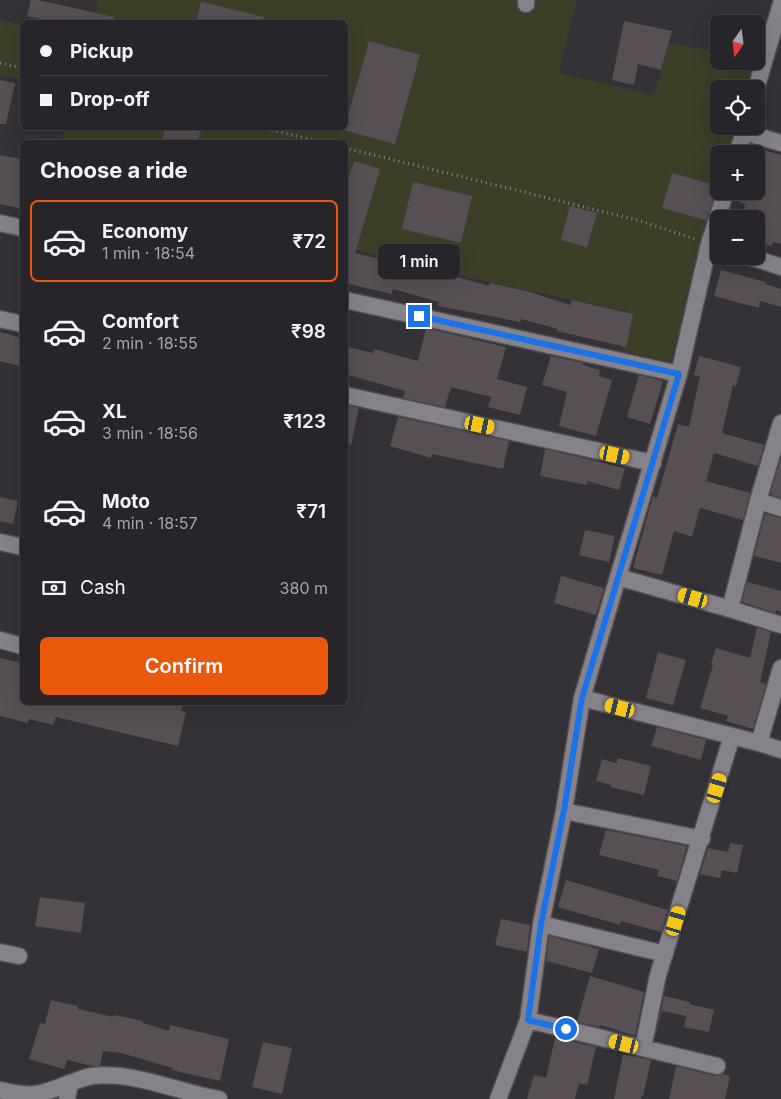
<!DOCTYPE html>
<html lang="en">
<head>
<meta charset="utf-8">
<style>
	:root { --surface:#272529; --page:#333135; --text:#f1f3f6; --muted:#a4a5a8; --line:#434246; --accent:#ea580c }
	body { margin:0; font-family:Inter,sans-serif; background:var(--page); color:var(--text); height:100vh; display:flex; flex-direction:column; font-size:19px; white-space:nowrap }
	* { box-sizing:border-box; margin:0 }
	p { font-size:16px; color:var(--muted) }
	.icon { flex:none; width:28px; height:28px; fill:none; stroke:currentColor; stroke-width:2; stroke-linecap:round; stroke-linejoin:round }
	.map { position:relative; flex:1; overflow:hidden }
	.side { position:absolute; left:20px; top:140px; width:328px; height:565px; display:flex; flex-direction:column; background:var(--surface); border-radius:8px; box-shadow:0 5px 20px #0002,0 0 0 1px var(--line) }
	.side>* { flex:none }
	.top-card { position:absolute; left:20px; top:20px; width:328px; height:110px; border-radius:8px; box-shadow:0 5px 20px #0002,0 0 0 1px var(--line); display:grid; align-content:center; height:110px; padding:0 20px; background:var(--surface) }
	.needle { width:32px; rotate:194deg }
	.buttons { position:absolute; left:710px; top:15px; display:grid; gap:10px }
	.buttons a { display:grid; place-items:center; width:55px; height:55px; border-radius:8px; background:var(--surface); box-shadow:0 5px 20px #0002,0 0 0 1px var(--line); font-size:25px }
	.end { position:absolute; width:22px; height:22px; margin:-11px; border:6px solid #1a73e8; background:#fff; box-shadow:0 0 0 2px #fff }
	.from { border-radius:50% }
	.bubble { position:absolute; height:35px; border-radius:8px; background:var(--surface); box-shadow:0 5px 20px #0002,0 0 0 1px var(--line); font-size:16px; font-weight:600; line-height:35px; text-align:center }
	.car { position:absolute; width:15px; height:30px; margin:-15px -8px; border-radius:6px; box-shadow:0 0 4px 1px #0007; background:linear-gradient(#f5c518 24%,#345 0 40%,#f5c518 0 76%,#345 0 86%,#f5c518 0) }
	.top-card b { display:flex; align-items:center; gap:18px; height:48px; font-size:19px }
	.top-card b+b { border-top:1px solid var(--line) }
	.top-card i { width:12px; height:12px; background:var(--text) }
	ul { padding:0; list-style:none }
	li { display:flex; align-items:center; gap:15px; height:82px; margin:0 10px 8px; padding:0 10px; border:2px solid transparent; border-radius:8px }
	li div { flex:1 }
	li b { display:block; font-size:19px }
	li em { font-style:normal; font-weight:600 }
	li.on { border-color:var(--accent) }
	li>.icon { width:45px; height:45px; stroke-width:1.5 }
	h2 { padding:0 20px; font-size:22px; line-height:60px }
	.pay { display:flex; align-items:center; gap:12px; height:55px; padding:0 20px; font-size:19px }
	.pay p { margin-inline-start:auto }
	.primary-button { display:flex; gap:10px; margin-top:auto; padding:10px 20px }
	.primary-button a { flex:1; height:58px; border-radius:8px; background:var(--accent); color:#fff; font-size:20px; font-weight:600; line-height:58px; text-align:center }
	.map>svg:first-child { display:block }
	.green { fill:#3d3e28 }
	.building { fill:#574f54 }
	.lines { fill:none; stroke-linecap:round; stroke-linejoin:round }
	.street-casing { stroke:#514f54; stroke-width:19 }
	.path { stroke:#8c898e; stroke-width:3; stroke-dasharray:1 4; stroke-linecap:butt }
	.street { stroke:#86828a; stroke-width:16 }
	.route { stroke:#1a73e8; stroke-width:6 }
</style>
</head>
<body>
<div class="map">
<svg width="781" height="1099" viewBox="0 0 781 1099">
	<rect width="100%" height="100%" fill="#343137"/>
	<path class="green" d="M 98,0 L 577,0 L 559,73 L 654,95 L 669,43 L 719,52 L 719,61 L 756,61 L 748,89 L 719,89 L 719,126 L 737,126 L 729,154 L 719,154 L 719,187 L 671,362 L 622,351 L 629,312 L 447,273 L 345,248 L 345,142 L 62,142 L 66,128 L 345,128 L 345,22 L 92,22 Z
		M 0,20 L 22,25 L 22,80 L 0,75 Z"/>
	<path class="building" d="M 31,0 L 38,0 L 114,17 L 114,22 L 54,22 L 27,16 Z
		M 201,2 L 264,17 L 263,22 L 196,22 Z
		M 624,21 L 672,31 L 661,70 L 638,64 L 634,85 L 612,80 Z
		M 369,41 L 420,55 L 395,144 L 344,130 Z
		M 0,80 L 15,83 L 6,124 L 0,124 Z
		M 166,128 L 202,128 L 197,142 L 161,142 Z
		M 756,148 L 781,155 L 781,244 L 773,242 L 772,246 L 756,242 L 756,219 L 742,219 L 745,204 L 734,200 L 736,191 L 756,191 Z
		M 0,155 L 22,159 L 22,209 L 0,204 Z
		M 354,161 L 380,169 L 355,253 L 402,264 L 456,279 L 457,277 L 489,286 L 490,283 L 527,291 L 570,305 L 572,300 L 633,314 L 626,347 L 557,331 L 558,329 L 521,319 L 520,322 L 438,306 L 439,302 L 393,289 L 392,294 L 345,283 L 345,190 Z
		M 672,173 L 718,186 L 706,220 L 662,208 Z
		M 413,182 L 472,196 L 461,243 L 402,229 Z
		M 570,206 L 597,213 L 587,247 L 561,240 Z
		M 721,270 L 766,282 L 765,284 L 781,289 L 781,307 L 760,301 L 759,308 L 714,296 Z
		M 426,328 L 506,347 L 497,379 L 527,387 L 520,415 L 488,407 L 491,397 L 451,387 L 445,407 L 403,398 L 405,391 L 345,374 L 345,346 L 373,353 L 374,349 L 418,361 Z
		M 0,332 L 22,338 L 22,367 L 0,361 Z
		M 551,356 L 583,363 L 583,365 L 600,370 L 599,376 L 612,380 L 596,436 L 559,426 L 567,392 L 542,385 Z
		M 699,356 L 741,367 L 736,386 L 733,385 L 722,433 L 764,445 L 758,466 L 714,453 L 706,481 L 750,493 L 743,520 L 700,508 L 692,537 L 674,531 L 662,575 L 633,568 L 653,496 L 657,498 L 678,424 L 689,427 L 700,376 L 694,375 Z
		M 639,375 L 663,381 L 650,424 L 627,417 Z
		M 345,405 L 359,408 L 351,445 L 345,444 Z
		M 398,417 L 509,441 L 503,469 L 432,454 L 431,458 L 390,446 Z
		M 545,449 L 625,468 L 619,490 L 587,481 L 587,485 L 540,476 Z
		M 781,458 L 781,498 L 770,494 Z
		M 0,497 L 18,501 L 13,524 L 0,521 Z
		M 765,514 L 781,518 L 781,563 L 754,556 Z
		M 585,530 L 615,536 L 609,562 L 579,555 Z
		M 561,576 L 604,588 L 596,615 L 554,603 Z
		M 747,582 L 781,591 L 781,612 L 776,610 L 775,613 L 742,602 Z
		M 757,628 L 771,632 L 760,682 L 766,684 L 753,729 L 726,721 L 728,716 L 700,708 L 713,665 L 711,664 L 716,648 L 750,658 Z
		M 658,652 L 686,660 L 673,705 L 646,698 Z
		M 0,658 L 22,663 L 22,702 L 184,702 L 181,711 L 186,712 L 178,746 L 56,717 L 53,725 L 29,719 L 28,723 L 0,716 Z
		M 657,727 L 706,740 L 701,760 L 651,746 Z
		M 618,758 L 651,766 L 644,795 L 610,787 L 611,785 L 596,781 L 602,759 L 616,763 Z
		M 606,830 L 687,846 L 677,881 L 657,876 L 659,870 L 599,855 Z
		M 730,843 L 743,845 L 737,873 L 722,870 L 720,878 L 700,874 L 708,848 L 728,852 Z
		M 566,880 L 668,910 L 661,932 L 621,921 L 620,925 L 558,907 Z
		M 40,897 L 85,903 L 81,933 L 35,926 Z
		M 501,919 L 530,925 L 527,952 L 495,945 Z
		M 549,936 L 599,949 L 592,973 L 546,961 Z
		M 590,976 L 644,992 L 635,1036 L 601,1025 L 600,1027 L 577,1022 Z
		M 664,996 L 690,1002 L 689,1004 L 714,1010 L 709,1032 L 684,1027 L 687,1012 L 686,1016 L 662,1011 L 655,1041 Z
		M 51,1000 L 78,1006 L 78,1009 L 113,1017 L 114,1015 L 143,1021 L 143,1023 L 169,1031 L 170,1025 L 229,1039 L 220,1081 L 172,1070 L 173,1068 L 121,1053 L 103,1051 L 100,1066 L 92,1066 L 67,1060 L 64,1069 L 29,1059 L 40,1023 L 45,1024 Z
		M 555,1038 L 596,1047 L 587,1085 L 579,1083 L 575,1099 L 527,1099 L 534,1075 L 546,1078 Z
		M 263,1042 L 292,1048 L 282,1094 L 252,1087 Z
		M 623,1054 L 651,1060 L 643,1096 L 641,1096 L 641,1099 L 614,1099 Z
		M 676,1066 L 715,1076 L 722,1074 L 730,1076 L 725,1099 L 669,1099 Z"/>
	<g class="lines">
		<defs>
			<path id="street" d="M 526,4 L 526,0
				M 756,89 L 781,4
				M 746,126 L 744,132 L 781,143
				M 737,154 L 744,132
				M 0,223 L 22,228
				M 748,256 L 781,267
				M 345,300 L 679,374 L 709,244 L 726,191
				M 0,319 L 22,324
				M 679,374 L 618,577 L 730,609
				M 345,395 L 653,463
				M 781,423 L 758,501 L 781,508
				M 758,501 L 730,609 L 781,625
				M 0,542 L 22,547
				M 618,577 L 582,698 L 564,811 L 541,924 L 528,1020 L 717,1066
				M 0,640 L 22,646
				M 582,698 L 732,736 L 658,975 L 643,1048
				M 732,736 L 759,743 L 781,668
				M 759,743 L 781,750
				M 564,811 L 702,839
				M 541,924 L 665,954
				M 0,952 L 19,956
				M 70,1083 C 77,1081 85,1077 92,1076 C 127,1072 165,1086 199,1095
				M 0,1090 C 32,1098 40,1095 70,1083 L 67,1099
				M 198,1099 L 199,1095 L 219,1099
				M 498,1099 L 528,1020"/>
		</defs>
		<use href="#street" class="street-casing"/>
		<path class="path" d="M 0,63 L 22,68
			M 262,128 L 323,142
			M 345,148 L 637,220 L 695,239"/>
		<use href="#street" class="street"/>
	</g>
	<g class="lines">
		<path class="route" d="M 419,316 L 679,374 L 582,698 L 564,810 L 541,924 L 528,1020 L 566,1029"/>
	</g>
</svg>
<div class="buttons">
<a><svg class="needle" viewBox="-14 -14 28 28"><path d="M0-13l5 13h-10z" fill="#e53935"/><path d="M0 13l5-13h-10z" fill="#a4a5a8"/></svg></a>
<a><svg class="icon" aria-label="locate" viewBox="0 0 24 24"><circle cx="12" cy="12" r="6"/><path d="M12 2v4M12 18v4M2 12h4M18 12h4"/></svg></a>
<a>+</a>
<a>−</a>
</div>
<i class="end from" style="left:566px;top:1029px"></i>
<i class="end" style="left:419px;top:316px"></i>
<div class="bubble" style="left:378px;top:244px;width:82px">1 min</div>
<i class="car" style="left:480px;top:425px;rotate:102deg"></i>
<i class="car" style="left:615px;top:455px;rotate:102deg"></i>
<i class="car" style="left:693px;top:598px;rotate:286deg"></i>
<i class="car" style="left:620px;top:708px;rotate:284deg"></i>
<i class="car" style="left:717px;top:788px;rotate:17deg"></i>
<i class="car" style="left:676px;top:921px;rotate:17deg"></i>
<i class="car" style="left:624px;top:1044px;rotate:284deg"></i>
<div class="top-card">
<b><i class="from"></i>Pickup</b>
<b><i></i>Drop-off</b>
</div>
<section class="side">
<h2>Choose a ride</h2>
<ul>
<li class="on"><svg class="icon" aria-label="car" viewBox="0 0 24 24"><path d="M5 17H2v-5l4-1 3-4h7l3 4 3 1v5h-3M9 17h6M6 11h13"/><circle cx="7" cy="17" r="2"/><circle cx="17" cy="17" r="2"/></svg><div><b>Economy</b><p>1 min · 18:54</p></div><em>₹72</em></li>
<li><svg class="icon" aria-label="car" viewBox="0 0 24 24"><path d="M5 17H2v-5l4-1 3-4h7l3 4 3 1v5h-3M9 17h6M6 11h13"/><circle cx="7" cy="17" r="2"/><circle cx="17" cy="17" r="2"/></svg><div><b>Comfort</b><p>2 min · 18:55</p></div><em>₹98</em></li>
<li><svg class="icon" aria-label="car" viewBox="0 0 24 24"><path d="M5 17H2v-5l4-1 3-4h7l3 4 3 1v5h-3M9 17h6M6 11h13"/><circle cx="7" cy="17" r="2"/><circle cx="17" cy="17" r="2"/></svg><div><b>XL</b><p>3 min · 18:56</p></div><em>₹123</em></li>
<li><svg class="icon" aria-label="car" viewBox="0 0 24 24"><path d="M5 17H2v-5l4-1 3-4h7l3 4 3 1v5h-3M9 17h6M6 11h13"/><circle cx="7" cy="17" r="2"/><circle cx="17" cy="17" r="2"/></svg><div><b>Moto</b><p>4 min · 18:57</p></div><em>₹71</em></li>
</ul>
<div class="pay"><svg class="icon" aria-label="cash" viewBox="0 0 24 24"><path d="M3 7h18v10H3z"/><circle cx="12" cy="12" r="2"/></svg>Cash<p>380 m</p></div>
<div class="primary-button"><a>Confirm</a></div>
</section>
</div>
</body>
</html>
